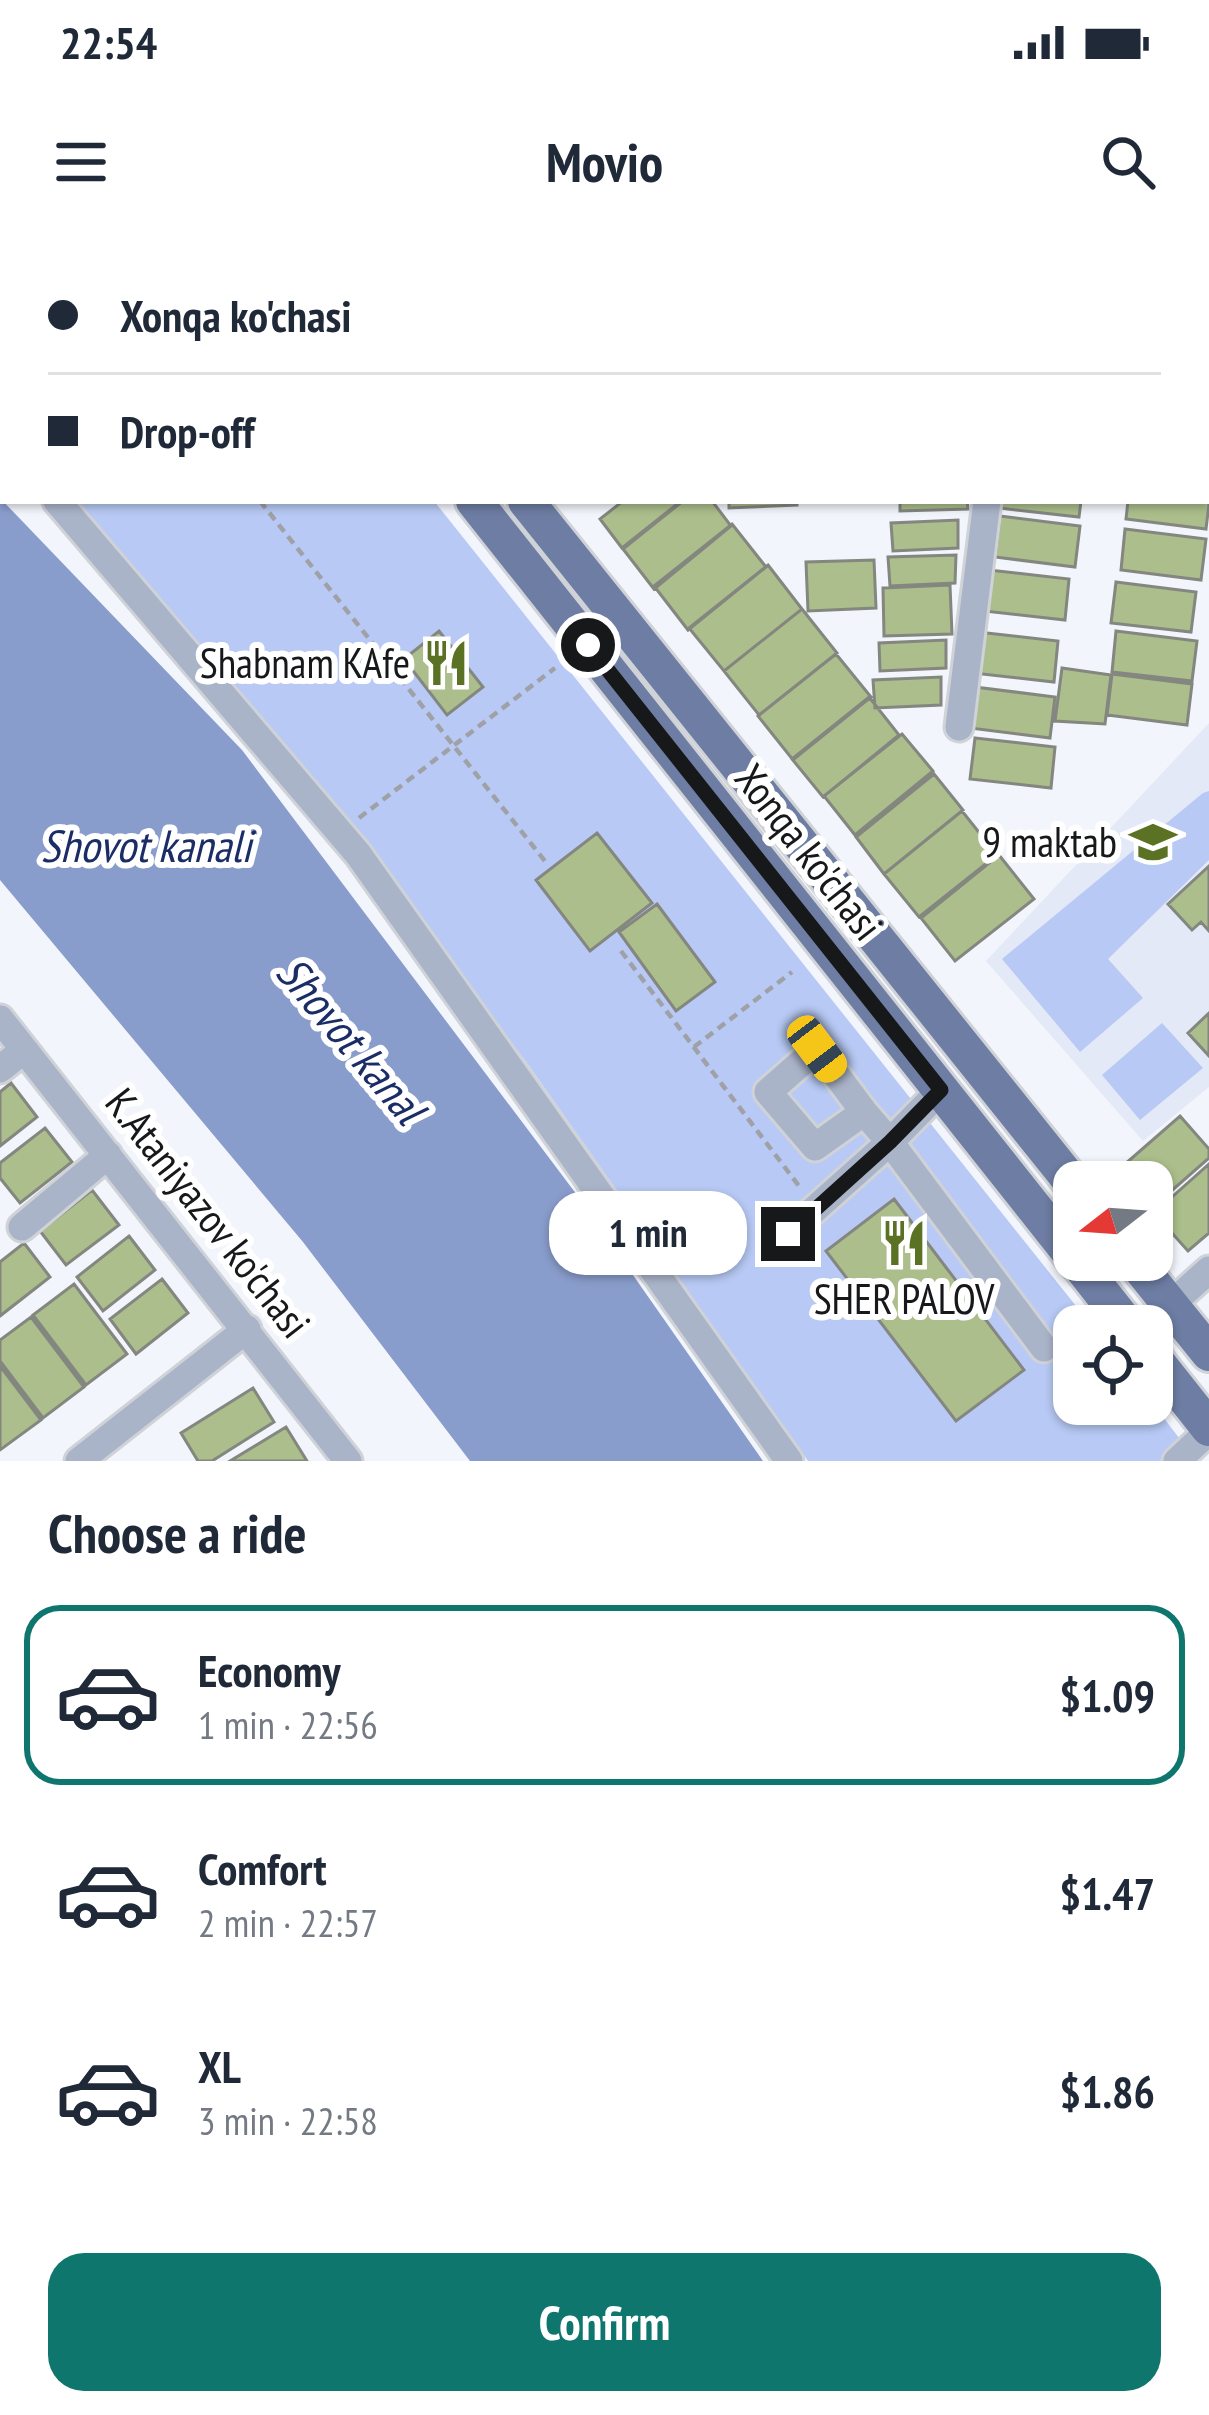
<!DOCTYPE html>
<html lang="en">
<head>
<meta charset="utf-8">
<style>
	:root { --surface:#fff; --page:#f6f6f7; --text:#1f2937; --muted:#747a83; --line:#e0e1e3; --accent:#0f766e }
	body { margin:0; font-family:"PT Sans Narrow",sans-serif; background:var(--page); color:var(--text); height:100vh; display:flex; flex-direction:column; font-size:45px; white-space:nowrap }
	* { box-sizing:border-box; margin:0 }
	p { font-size:39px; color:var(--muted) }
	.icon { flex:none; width:66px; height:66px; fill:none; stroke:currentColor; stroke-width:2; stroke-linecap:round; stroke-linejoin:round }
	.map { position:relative; height:1221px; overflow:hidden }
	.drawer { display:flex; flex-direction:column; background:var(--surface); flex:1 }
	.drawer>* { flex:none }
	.top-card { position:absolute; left:0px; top:0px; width:1209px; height:264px; box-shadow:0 3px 9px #0004; display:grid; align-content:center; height:264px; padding:0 48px; background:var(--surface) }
	.needle { width:78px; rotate:253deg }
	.tools { position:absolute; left:1053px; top:921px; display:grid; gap:24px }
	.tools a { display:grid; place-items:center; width:120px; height:120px; border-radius:24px; background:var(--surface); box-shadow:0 3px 9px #0004; font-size:60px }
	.end { position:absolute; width:54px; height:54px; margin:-27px; border:15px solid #17181a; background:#fff; box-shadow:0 0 0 6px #fff }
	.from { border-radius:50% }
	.bubble { position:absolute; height:84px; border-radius:36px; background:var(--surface); box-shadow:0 3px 9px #0004; font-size:39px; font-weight:700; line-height:84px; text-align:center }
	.car { position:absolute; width:36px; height:72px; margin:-36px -18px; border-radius:15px; box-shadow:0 0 9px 3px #0007; background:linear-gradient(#f5c518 24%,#345 0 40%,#f5c518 0 76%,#345 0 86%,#f5c518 0) }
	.top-card b { display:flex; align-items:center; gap:42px; height:114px; font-size:45px }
	.top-card b+b { border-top:3px solid var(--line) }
	.top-card i { width:30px; height:30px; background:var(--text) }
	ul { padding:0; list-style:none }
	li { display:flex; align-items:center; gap:36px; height:180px; margin:0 24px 18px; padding:0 24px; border:6px solid transparent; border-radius:36px }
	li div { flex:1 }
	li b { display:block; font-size:45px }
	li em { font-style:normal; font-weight:700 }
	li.selected { border-color:var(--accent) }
	li>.icon { width:108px; height:108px; stroke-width:1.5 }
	h2 { padding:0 48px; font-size:54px; line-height:144px }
	.primary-button { display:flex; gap:24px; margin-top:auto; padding:24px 48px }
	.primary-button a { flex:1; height:138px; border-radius:36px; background:var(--accent); color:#fff; font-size:48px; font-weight:700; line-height:138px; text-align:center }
	.status { display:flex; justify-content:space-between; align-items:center; height:84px; padding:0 60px; background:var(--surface); direction:ltr }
	.status svg { height:33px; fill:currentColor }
	header { display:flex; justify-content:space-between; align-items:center; height:156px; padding:0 48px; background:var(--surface); font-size:54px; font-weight:700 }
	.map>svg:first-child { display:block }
	.built { fill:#e3e9f6 }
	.green { fill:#b7c9f4 }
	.water { fill:#899dcc }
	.building { fill:#abbe8b; stroke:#848680; stroke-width:3 }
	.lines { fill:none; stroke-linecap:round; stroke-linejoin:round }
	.minor-casing { stroke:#cfd2d7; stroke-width:33 }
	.major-casing { stroke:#cfd2d7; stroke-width:42 }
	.path { stroke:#9fa1a6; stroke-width:4.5; stroke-dasharray:9 6; stroke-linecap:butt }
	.minor { stroke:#aab4c9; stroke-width:27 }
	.major { stroke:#6d7da3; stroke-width:36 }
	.route { stroke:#17181a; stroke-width:15 }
	.labels { text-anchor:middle; stroke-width:12; stroke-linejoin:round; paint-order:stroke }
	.poi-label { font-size:42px; fill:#17181a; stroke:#fff; text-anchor:end }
	.street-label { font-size:42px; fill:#17181a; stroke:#fff }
	.water-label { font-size:45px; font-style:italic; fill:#1b2d66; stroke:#fff }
</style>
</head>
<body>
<div class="status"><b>22:54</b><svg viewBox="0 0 49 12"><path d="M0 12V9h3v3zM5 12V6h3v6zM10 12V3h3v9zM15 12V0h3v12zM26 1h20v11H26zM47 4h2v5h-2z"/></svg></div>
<header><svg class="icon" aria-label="menu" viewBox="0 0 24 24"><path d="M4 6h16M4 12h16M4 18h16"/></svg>Movio<svg class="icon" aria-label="search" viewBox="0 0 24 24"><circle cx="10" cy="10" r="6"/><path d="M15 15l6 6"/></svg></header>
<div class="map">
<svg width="1209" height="1221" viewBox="0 0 1209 1221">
	<rect width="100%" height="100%" fill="#f2f5fb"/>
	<path class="built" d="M 1209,483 L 1209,847 L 1143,901 L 986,721 Z"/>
	<path class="green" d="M 74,261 L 434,261 L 1092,1086 L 1074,1086 L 1074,1164 L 1152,1163 L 1197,1221 L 808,1221 L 529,826 L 354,590 Z
		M 1209,551 L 1209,620 L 1108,719 L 1143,758 L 1080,812 L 1002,719 L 1203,553 Z
		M 1162,783 L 1203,828 L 1140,880 L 1102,835 Z"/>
	<path class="water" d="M 0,258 L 242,510 L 577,955 L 763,1221 L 470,1221 L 303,1002 L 0,640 Z"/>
	<path class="building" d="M 463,0 L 619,0 L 619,3 L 462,3 Z
		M 1206,247 L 1209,248 L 1209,264 L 1206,289 L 1126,279 L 1128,261 L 1206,261 Z
		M 623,261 L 681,261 L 622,308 L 600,279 Z
		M 683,261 L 712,261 L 731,286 L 654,349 L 623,309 Z
		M 729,261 L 797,261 L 797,265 L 729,268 Z
		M 900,261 L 967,261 L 968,269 L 900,271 Z
		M 1000,261 L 1081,261 L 1079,277 L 999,268 Z
		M 1000,276 L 1080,286 L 1075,327 L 995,317 Z
		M 958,280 L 958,308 L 893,311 L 891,283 Z
		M 732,284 L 766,327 L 688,390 L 654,346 Z
		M 1125,289 L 1206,299 L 1201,340 L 1121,330 Z
		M 956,315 L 955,343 L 890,346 L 888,317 Z
		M 874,320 L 876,368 L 808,371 L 806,322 Z
		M 768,325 L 802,369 L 724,431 L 689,388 Z
		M 989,330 L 1069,339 L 1065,380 L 984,371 Z
		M 1116,342 L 1196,352 L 1191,392 L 1111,383 Z
		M 950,345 L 952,394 L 884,396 L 883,348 Z
		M 802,369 L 837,413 L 759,475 L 724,431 Z
		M 439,391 L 483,447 L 447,475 L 404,419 Z
		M 1116,391 L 1197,401 L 1192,441 L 1112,432 Z
		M 978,392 L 1058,401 L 1054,442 L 973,433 Z
		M 946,400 L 946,428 L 880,431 L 879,403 Z
		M 836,414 L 871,457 L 793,520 L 758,476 Z
		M 1062,428 L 1111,435 L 1105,484 L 1055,481 Z
		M 1112,434 L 1192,444 L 1187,485 L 1107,475 Z
		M 941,437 L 941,465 L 875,468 L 873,440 Z
		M 975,447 L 1055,457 L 1050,498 L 970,488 Z
		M 869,457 L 899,495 L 823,557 L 792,519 Z
		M 902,494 L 933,531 L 855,595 L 824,556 Z
		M 975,498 L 1055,507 L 1051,548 L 970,539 Z
		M 934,534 L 963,570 L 884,634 L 856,597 Z
		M 962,571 L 997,615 L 919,677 L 884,634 Z
		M 597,593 L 652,663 L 590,711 L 536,640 Z
		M 999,615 L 1034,659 L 955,721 L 921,678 Z
		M 1209,626 L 1209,691 L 1201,682 L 1192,690 L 1168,664 Z
		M 657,664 L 715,742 L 676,771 L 619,692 Z
		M 1209,773 L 1209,816 L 1188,793 Z
		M 11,843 L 37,877 L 0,906 L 0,852 Z
		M 1180,876 L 1209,909 L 1209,918 L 1152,968 L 1152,942 L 1126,942 L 1117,931 Z
		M 45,888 L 72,922 L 20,963 L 0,938 L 0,923 Z
		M 1209,924 L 1209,993 L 1188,1011 L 1154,973 Z
		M 92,950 L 119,985 L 66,1025 L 40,991 Z
		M 894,959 L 1024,1130 L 956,1181 L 826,1011 Z
		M 129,996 L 155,1030 L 103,1071 L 77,1037 Z
		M 24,1003 L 50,1037 L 0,1076 L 0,1022 Z
		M 162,1039 L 188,1073 L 136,1114 L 110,1079 Z
		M 74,1044 L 127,1114 L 86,1145 L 33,1075 Z
		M 31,1077 L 84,1147 L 43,1178 L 0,1121 L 0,1100 Z
		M 0,1126 L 41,1180 L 0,1210 Z
		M 253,1148 L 274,1182 L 212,1221 L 198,1221 L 181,1193 Z
		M 286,1187 L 307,1221 L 230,1221 Z"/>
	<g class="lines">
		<defs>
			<path id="minor" d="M 365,0 L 366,3
				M 784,3 L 784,0
				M 1032,3 L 1033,0
				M 0,199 L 3,202
				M 57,261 L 358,614 L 789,1221
				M 959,487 L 987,261
				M 0,779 L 348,1221
				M 0,829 L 24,810
				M 864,872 L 815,907 L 768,852 L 817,809 L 864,872 L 890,902 L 941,850
				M 22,987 L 108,915
				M 787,994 L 890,902 L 1044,1108
				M 1170,1065 L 1209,1030
				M 79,1221 L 247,1089
				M 1177,1221 L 1209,1191"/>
			<path id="major" d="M 261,0 L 264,3
				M 337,0 L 338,3
				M 11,3 L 15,0
				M 70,3 L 75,0
				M 0,47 L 3,45
				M 474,261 L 1074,1018
				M 526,261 L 1074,945
				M 1076,1020 L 1128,1086
				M 1134,1020 L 1209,1113
				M 1152,1116 L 1209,1188"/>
		</defs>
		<use href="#minor" class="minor-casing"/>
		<use href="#major" class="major-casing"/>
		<path class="path" d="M 260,261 L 548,625
			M 359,578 L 555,428
			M 621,711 L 802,950
			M 694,807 L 792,732"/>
		<use href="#minor" class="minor"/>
		<use href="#major" class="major"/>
	</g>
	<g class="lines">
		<path class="route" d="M 588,405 L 941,850 L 890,902 L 788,994"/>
	</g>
	<defs>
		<symbol id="restaurant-bare" viewBox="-9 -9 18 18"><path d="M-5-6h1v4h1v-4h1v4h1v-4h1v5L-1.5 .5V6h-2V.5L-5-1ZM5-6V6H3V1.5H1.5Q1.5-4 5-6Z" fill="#5b7224" stroke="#fff" stroke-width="2.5" paint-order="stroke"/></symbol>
		<symbol id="school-bare" viewBox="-9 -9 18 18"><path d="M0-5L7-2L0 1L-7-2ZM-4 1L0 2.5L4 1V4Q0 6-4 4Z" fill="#5b7224" stroke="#fff" stroke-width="2.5" paint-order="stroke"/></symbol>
	</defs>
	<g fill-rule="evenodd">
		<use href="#restaurant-bare" x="413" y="390" width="66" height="66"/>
		<use href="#school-bare" x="1120" y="569" width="66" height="66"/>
		<use href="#restaurant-bare" x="871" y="970" width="66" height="66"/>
	</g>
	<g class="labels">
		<g class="poi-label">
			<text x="410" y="438">Shabnam KAfe</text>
			<text x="1117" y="617">9 maktab</text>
			<text x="904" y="1074" text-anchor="middle">SHER PALOV</text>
		</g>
		<g class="street-label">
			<text transform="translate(809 612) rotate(52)" y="15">Xonqa ko'chasi</text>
			<text transform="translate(208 973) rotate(52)" y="15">K.Ataniyazov ko'chasi</text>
		</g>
		<g class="water-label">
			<text x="146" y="622">Shovot kanali</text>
			<text transform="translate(351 800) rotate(50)" y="16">Shovot kanal</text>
		</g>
	</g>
</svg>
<div class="tools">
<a><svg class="needle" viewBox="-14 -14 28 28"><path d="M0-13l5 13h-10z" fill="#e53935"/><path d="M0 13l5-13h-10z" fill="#747a83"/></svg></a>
<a><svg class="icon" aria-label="locate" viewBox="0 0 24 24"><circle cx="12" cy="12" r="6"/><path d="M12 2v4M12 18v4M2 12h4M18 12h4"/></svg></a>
</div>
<i class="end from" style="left:588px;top:405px"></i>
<i class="end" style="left:788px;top:994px"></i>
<div class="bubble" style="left:549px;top:951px;width:198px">1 min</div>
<i class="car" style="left:817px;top:809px;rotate:143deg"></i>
<div class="top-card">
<b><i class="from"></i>Xonqa ko'chasi</b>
<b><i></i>Drop-off</b>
</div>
</div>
<section class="drawer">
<h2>Choose a ride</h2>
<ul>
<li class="selected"><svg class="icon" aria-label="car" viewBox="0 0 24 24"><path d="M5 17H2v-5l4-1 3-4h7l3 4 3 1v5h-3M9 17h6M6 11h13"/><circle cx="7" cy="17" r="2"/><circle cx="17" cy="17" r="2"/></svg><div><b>Economy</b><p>1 min · 22:56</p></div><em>$1.09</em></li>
<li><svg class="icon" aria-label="car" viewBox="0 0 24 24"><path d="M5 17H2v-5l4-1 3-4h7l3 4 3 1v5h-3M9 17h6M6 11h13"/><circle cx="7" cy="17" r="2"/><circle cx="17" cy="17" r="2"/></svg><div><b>Comfort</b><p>2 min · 22:57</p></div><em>$1.47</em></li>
<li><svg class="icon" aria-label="car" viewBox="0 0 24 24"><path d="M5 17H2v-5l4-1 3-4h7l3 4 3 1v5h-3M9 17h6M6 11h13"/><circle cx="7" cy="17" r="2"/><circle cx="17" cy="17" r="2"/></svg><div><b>XL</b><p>3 min · 22:58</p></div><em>$1.86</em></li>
</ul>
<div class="primary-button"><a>Confirm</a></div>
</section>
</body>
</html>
